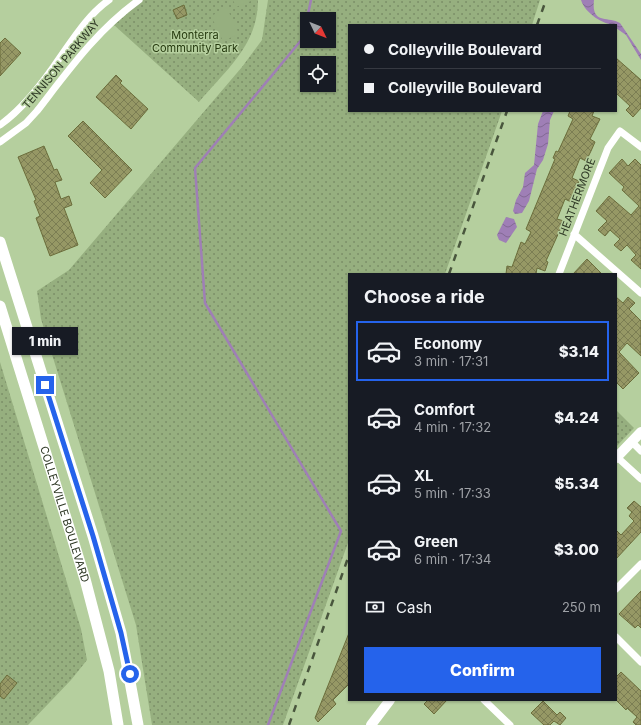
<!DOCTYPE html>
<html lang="en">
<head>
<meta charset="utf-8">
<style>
	:root { --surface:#171b24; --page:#20242c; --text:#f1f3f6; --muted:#9ea1a6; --line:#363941; --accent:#2563eb }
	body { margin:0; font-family:Inter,sans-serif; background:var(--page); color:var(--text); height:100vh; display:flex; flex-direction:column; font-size:15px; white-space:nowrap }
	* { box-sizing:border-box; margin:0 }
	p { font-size:13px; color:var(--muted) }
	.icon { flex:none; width:22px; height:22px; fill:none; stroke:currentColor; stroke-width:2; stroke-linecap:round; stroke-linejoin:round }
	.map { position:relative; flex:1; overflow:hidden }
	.panel { position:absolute; left:348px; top:273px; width:269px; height:428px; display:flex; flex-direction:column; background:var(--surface); border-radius:0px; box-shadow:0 1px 3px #0004 }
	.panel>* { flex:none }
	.hud { position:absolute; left:348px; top:24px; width:269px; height:88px; border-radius:0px; box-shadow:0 1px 3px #0004; display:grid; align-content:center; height:88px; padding:0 16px; background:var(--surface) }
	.needle { width:26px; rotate:133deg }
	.controls { position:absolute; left:300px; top:12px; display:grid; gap:8px }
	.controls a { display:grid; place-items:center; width:36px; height:36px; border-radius:0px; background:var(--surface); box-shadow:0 1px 3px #0004; font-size:20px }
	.end { position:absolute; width:18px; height:18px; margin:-9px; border:5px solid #2563eb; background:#fff; box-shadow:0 0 0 2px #fff }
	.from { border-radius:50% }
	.bubble { position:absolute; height:28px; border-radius:0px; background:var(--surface); box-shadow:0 1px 3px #0004; font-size:13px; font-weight:800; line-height:28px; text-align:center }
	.hud b { display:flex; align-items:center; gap:14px; height:38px; font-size:15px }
	.hud b+b { border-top:1px solid var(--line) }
	.hud i { width:10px; height:10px; background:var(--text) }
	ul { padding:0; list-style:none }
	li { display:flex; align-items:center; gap:12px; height:60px; margin:0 8px 6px; padding:0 8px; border:2px solid transparent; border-radius:0px }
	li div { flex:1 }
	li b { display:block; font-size:15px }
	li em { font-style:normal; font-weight:800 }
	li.selected { border-color:var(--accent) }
	li>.icon { width:36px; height:36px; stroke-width:1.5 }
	h2 { padding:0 16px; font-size:18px; line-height:48px }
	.pay { display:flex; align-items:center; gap:10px; height:44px; padding:0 16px; font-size:15px }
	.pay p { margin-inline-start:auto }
	.primary-button { display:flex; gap:8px; margin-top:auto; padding:8px 16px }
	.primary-button a { flex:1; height:46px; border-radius:0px; background:var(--accent); color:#fff; font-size:16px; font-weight:800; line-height:46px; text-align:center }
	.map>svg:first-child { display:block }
	.grass { fill:url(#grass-dots); fill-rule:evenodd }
	.garden { fill:#96af7f }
	.water { fill:url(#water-waves) }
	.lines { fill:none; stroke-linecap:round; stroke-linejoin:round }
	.stream { stroke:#9f7fb6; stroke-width:2.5 }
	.building { fill:url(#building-cross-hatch); stroke:#6b6d3b }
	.minor { stroke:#fff; stroke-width:7 }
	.secondary { stroke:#fff; stroke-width:10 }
	.primary { stroke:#fff; stroke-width:11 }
	.rail { stroke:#49563d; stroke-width:2.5; stroke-dasharray:7 7; stroke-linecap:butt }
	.route { stroke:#2563eb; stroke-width:5 }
	.labels { text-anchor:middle; stroke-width:3; stroke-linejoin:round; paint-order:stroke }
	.park-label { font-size:11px; fill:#25390e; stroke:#b5cf9e }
	.street-label { font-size:11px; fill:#2d3724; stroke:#b5cf9e }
</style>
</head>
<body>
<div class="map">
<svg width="641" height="725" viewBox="0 0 641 725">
	<defs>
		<pattern id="grass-dots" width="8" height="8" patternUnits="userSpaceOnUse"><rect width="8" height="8" fill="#96af7f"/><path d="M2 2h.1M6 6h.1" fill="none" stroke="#7b8f68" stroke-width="1.8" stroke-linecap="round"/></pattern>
		<pattern id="water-waves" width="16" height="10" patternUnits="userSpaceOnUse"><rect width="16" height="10" fill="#9f7fb6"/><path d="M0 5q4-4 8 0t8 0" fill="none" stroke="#826994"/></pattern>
		<pattern id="building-cross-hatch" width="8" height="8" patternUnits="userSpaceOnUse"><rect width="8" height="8" fill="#969865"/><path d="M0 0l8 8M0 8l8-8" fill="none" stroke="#7b7d53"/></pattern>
	</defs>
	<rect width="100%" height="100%" fill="#b5cf9e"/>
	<path class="grass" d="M 143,0 L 258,0 C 258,45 226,70 199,102 L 114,25 Z
		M 268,0 L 540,0 L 532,25 L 349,25 L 349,111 L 502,111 L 445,274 L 349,274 L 349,540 L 283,725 L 152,725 L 136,625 L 41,319 L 37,291 L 69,270 L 242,67 L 262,40 ZM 307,19 L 329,19 L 329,41 L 307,41 ZM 307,63 L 329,63 L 329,85 L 307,85 Z
		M 0,362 L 81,629 L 87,660 L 71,680 L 28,725 L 0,725 Z
		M 616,410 L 634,428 L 616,447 Z"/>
	<path class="garden" d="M 233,0 L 250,0 L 251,1 L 236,7 Z
		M 227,8 L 239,34 L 223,41 L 211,16 Z"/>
	<path class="water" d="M 581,0 L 594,0 C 591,25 608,16 620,23 L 641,54 L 641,60 L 626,35 L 616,28 L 616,25 C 603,25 585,13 581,0 Z
		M 543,111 L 554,111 L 550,120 L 548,144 L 543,160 L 537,169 L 529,201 L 522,213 L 515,214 L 513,211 L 516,200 L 523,187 L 525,173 L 534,165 L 538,124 Z
		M 506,217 L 514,219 L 517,227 L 506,243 L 499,240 L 497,235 Z"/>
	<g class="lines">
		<path class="stream" d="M 268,725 L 341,531 L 205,303 L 195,168 L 303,38 L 311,0"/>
	</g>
	<path class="building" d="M 184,5 L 187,15 L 177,19 L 173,10 Z
		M 5,38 L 21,53 L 0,76 L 0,43 Z
		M 616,58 L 641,80 L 641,108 L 633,117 L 626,110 L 630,106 L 616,93 Z
		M 116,75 L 122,81 L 120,83 L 148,109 L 131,129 L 96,97 Z
		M 570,111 L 594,111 L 592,116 L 600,119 L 590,139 L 595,142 L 591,151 L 586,161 L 580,158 L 572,178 L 579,181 L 571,202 L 565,199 L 557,219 L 564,221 L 546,261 L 548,262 L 545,271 L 537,268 L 536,274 L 506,274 L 507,266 L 512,267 L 521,242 L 525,244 L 531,232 L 526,229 L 555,159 L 553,158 L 556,151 L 558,152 L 573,119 L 568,116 Z
		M 83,121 L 132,170 L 105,198 L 90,183 L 102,170 L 68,136 Z
		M 44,146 L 54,170 L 57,169 L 62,180 L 55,182 L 61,199 L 69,196 L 72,205 L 64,208 L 78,245 L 50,256 L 36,218 L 40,216 L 34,201 L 36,200 L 18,157 Z
		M 622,159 L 628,166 L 635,159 L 641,165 L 641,269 L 631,260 L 636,255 L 627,245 L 621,251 L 614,245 L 620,239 L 610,230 L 605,236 L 598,230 L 607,221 L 596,211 L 609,196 L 631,215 L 639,206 L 622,190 L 624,187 L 609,173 Z
		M 587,259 L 602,274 L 573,274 Z
		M 616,297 L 623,303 L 628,297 L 635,303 L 629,309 L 641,321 L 641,356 L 627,343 L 619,352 L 639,373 L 623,389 L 616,382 Z
		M 634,501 L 641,507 L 641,532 L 616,559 L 616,530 L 621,535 L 634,521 L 629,516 L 632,512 L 627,508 Z
		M 641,591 L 641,628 L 638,625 L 635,628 L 619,614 Z
		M 349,633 L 349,684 L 333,700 L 336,704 L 318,722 L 315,718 Z
		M 621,672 L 641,691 L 641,725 L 636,725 L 633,722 L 637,717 L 627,708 L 626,710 L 616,700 L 616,677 Z
		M 7,675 L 17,683 L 4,699 L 0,696 L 0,684 Z
		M 428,700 L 447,700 L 434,714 L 424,704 Z
		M 543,701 L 557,715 L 560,712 L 566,718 L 560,725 L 554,721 L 550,725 L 544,725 L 531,713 Z"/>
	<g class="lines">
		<path class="minor" d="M 0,125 C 24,108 45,80 61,56 C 75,36 89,14 109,0
			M 0,142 L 26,123 L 37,111 C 68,71 97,30 139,0
			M 574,234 L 641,293
			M 559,274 L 608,148 L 620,131 L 641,147
			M 632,442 L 641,451
			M 617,457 L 641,479
			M 616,589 L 641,564
			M 616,637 L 641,662
			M 484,700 L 510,725"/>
		<path class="secondary" d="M 616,458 L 641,432
			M 371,725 L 390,700"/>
		<g class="primary">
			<path d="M 0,242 L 93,536 L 121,633 L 138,725"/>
			<path id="s1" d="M 0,306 L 85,579 L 109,671 L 118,725"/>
		</g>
		<path class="rail" d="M 537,25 L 546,0
			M 449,274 L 507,111
			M 289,725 L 349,555"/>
	</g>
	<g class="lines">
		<path class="route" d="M 45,385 L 93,536 L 121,633 L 130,674"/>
	</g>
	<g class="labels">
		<g class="park-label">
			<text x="195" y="39">Monterra<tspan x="195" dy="13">Community Park</tspan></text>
		</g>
		<g class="street-label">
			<text transform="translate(61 64) rotate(-50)" y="4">TENNISON PARKWAY</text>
			<text transform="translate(577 197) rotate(-69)" y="4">HEATHERMORE</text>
			<text dy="4" stroke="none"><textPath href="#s1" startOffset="218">COLLEYVILLE BOULEVARD</textPath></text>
		</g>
	</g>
</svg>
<div class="controls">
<a><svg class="needle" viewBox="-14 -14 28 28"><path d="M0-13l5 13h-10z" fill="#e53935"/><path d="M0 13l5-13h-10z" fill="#9ea1a6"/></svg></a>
<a><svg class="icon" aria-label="locate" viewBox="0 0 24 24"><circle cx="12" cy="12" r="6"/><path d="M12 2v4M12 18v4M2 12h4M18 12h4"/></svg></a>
</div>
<i class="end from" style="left:130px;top:674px"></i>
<i class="end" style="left:45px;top:385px"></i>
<div class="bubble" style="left:12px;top:327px;width:66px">1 min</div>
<div class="hud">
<b><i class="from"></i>Colleyville Boulevard</b>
<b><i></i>Colleyville Boulevard</b>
</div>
<section class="panel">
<h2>Choose a ride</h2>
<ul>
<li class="selected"><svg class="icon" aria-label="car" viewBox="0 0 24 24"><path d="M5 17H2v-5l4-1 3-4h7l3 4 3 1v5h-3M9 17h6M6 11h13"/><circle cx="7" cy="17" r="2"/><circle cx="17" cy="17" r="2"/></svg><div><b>Economy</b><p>3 min · 17:31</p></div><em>$3.14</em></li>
<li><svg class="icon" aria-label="car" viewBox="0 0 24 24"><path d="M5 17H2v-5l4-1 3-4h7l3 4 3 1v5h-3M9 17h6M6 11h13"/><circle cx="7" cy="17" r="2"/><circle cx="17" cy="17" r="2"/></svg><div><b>Comfort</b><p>4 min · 17:32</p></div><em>$4.24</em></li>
<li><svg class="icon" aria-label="car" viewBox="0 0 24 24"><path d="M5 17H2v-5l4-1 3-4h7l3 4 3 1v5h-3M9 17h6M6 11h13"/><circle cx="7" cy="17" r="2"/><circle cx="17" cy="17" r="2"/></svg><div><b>XL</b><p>5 min · 17:33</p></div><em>$5.34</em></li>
<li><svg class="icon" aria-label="car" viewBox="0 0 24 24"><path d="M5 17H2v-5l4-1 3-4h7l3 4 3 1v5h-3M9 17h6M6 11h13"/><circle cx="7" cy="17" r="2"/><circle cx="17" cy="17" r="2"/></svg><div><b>Green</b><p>6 min · 17:34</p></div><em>$3.00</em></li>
</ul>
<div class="pay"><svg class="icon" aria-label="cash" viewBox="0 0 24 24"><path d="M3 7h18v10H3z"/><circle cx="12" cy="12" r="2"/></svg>Cash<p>250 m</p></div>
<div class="primary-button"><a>Confirm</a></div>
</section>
</div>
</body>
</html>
